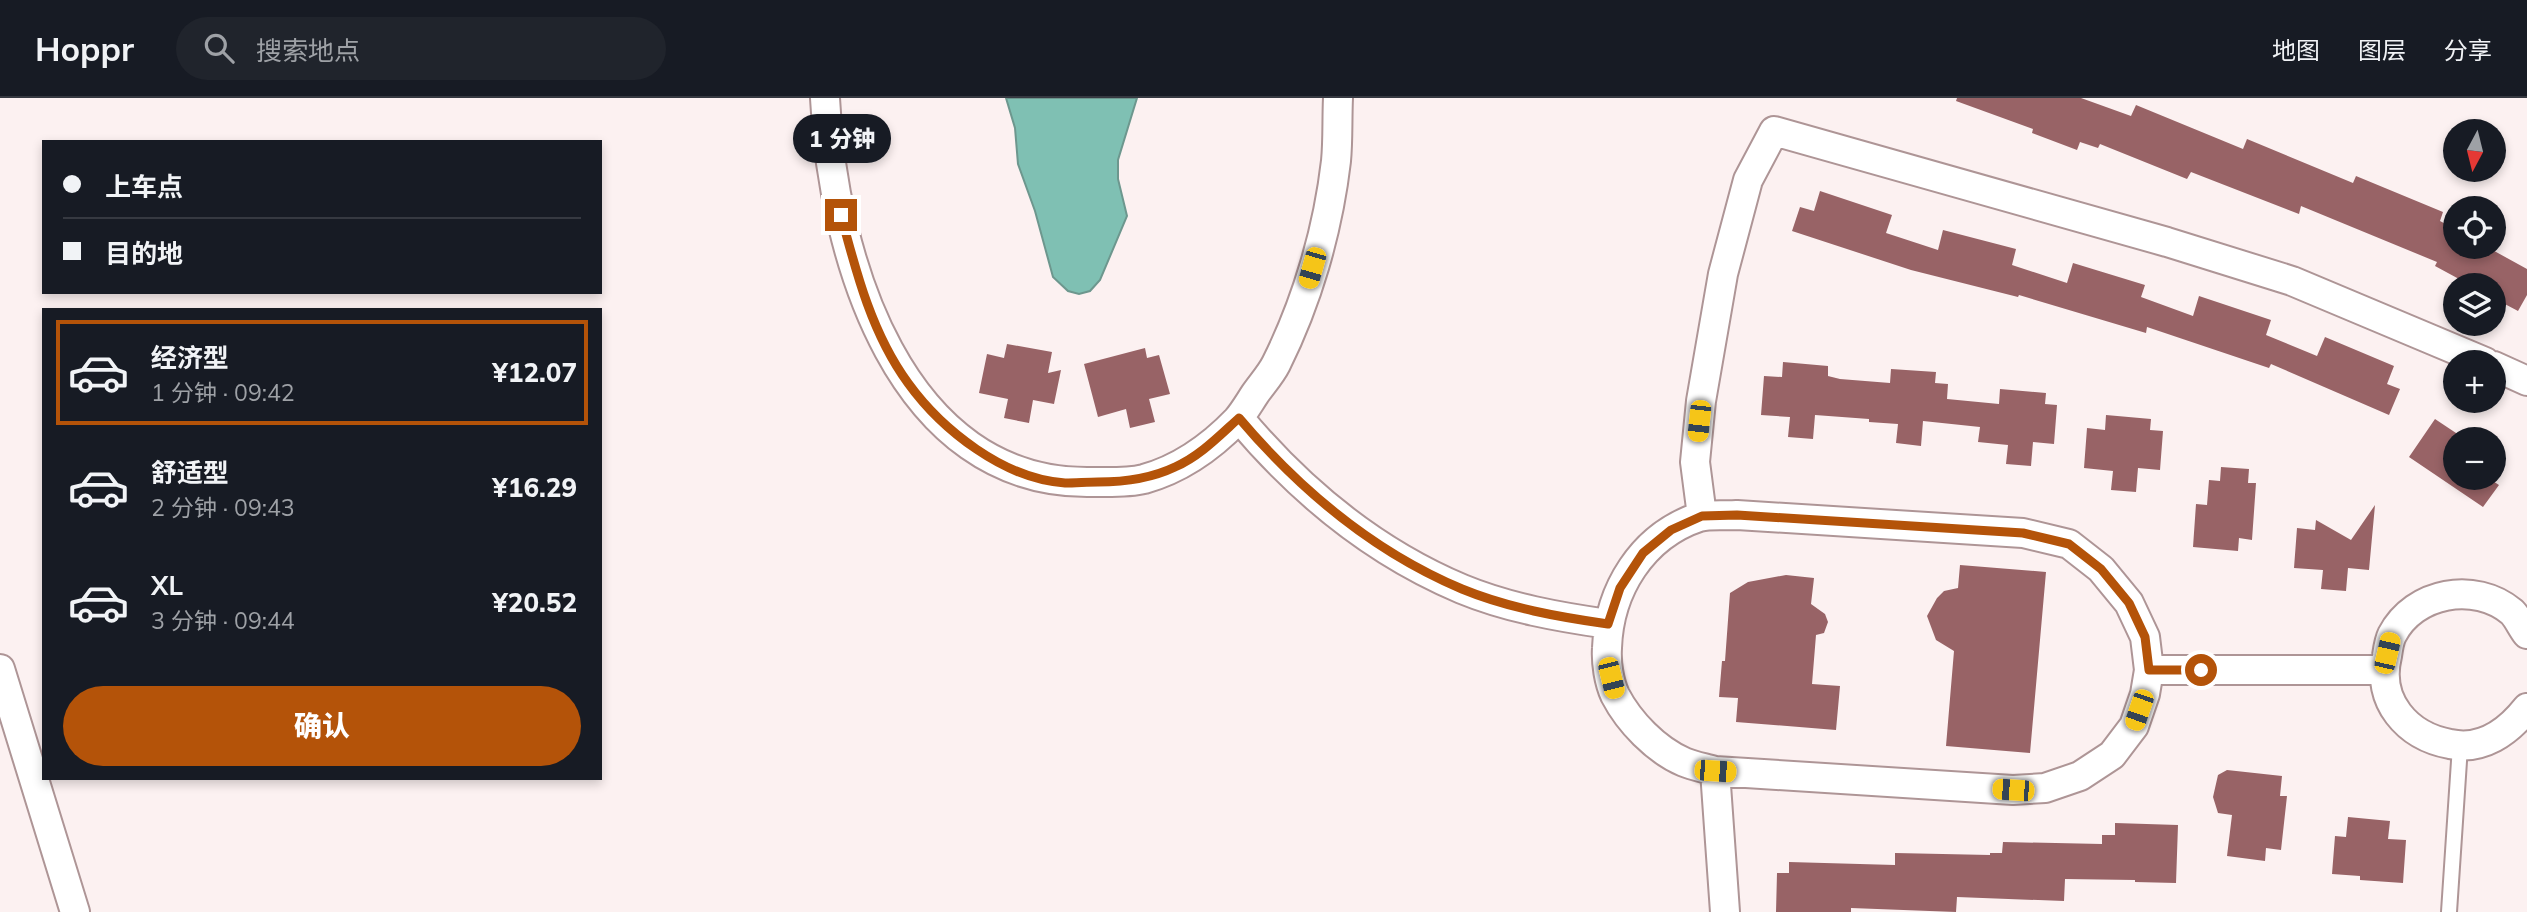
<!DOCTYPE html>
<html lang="zh">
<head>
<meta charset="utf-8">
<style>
	:root { --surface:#171b24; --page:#20242c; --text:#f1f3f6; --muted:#9ea1a6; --line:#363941; --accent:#b45309 }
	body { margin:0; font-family:Mulish,"Noto Sans SC",sans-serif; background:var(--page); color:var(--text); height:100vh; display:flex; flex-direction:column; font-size:26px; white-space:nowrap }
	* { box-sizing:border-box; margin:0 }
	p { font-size:23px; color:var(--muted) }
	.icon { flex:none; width:38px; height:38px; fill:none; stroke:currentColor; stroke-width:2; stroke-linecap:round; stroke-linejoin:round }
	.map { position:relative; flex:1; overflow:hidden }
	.side { position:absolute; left:42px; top:210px; width:560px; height:472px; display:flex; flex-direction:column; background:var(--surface); border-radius:0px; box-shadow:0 4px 10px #0003 }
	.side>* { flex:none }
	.banner { position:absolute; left:42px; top:42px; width:560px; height:154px; border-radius:0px; box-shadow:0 4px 10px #0003; display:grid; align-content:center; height:154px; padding:0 21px; background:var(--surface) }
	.needle { width:46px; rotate:187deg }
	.tools { position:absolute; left:2443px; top:21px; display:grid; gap:14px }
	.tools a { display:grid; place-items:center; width:63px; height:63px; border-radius:50%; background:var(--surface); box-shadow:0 4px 10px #0003; font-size:35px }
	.end { position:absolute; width:32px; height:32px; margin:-16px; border:9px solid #b45309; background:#fff; box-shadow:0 0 0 4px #fff }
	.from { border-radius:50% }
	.bubble { position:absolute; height:49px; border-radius:24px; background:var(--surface); box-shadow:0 4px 10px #0003; font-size:23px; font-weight:800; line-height:49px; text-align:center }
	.car { position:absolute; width:21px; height:42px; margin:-21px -10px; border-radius:9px; box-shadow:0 0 5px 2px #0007; background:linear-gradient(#f5c518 24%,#345 0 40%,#f5c518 0 76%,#345 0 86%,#f5c518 0) }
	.banner b { display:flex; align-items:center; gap:24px; height:66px; font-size:26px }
	.banner b+b { border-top:2px solid var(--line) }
	.banner i { width:18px; height:18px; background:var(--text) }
	ul { padding:12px 0 0; list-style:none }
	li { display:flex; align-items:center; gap:21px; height:105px; margin:0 14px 10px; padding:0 7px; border:4px solid transparent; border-radius:0px }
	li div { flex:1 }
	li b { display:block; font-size:26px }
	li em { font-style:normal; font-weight:800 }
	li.on { border-color:var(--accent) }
	li>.icon { width:63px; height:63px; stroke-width:1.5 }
	.action { display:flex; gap:14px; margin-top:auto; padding:14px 21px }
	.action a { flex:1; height:80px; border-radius:42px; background:var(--accent); color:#fff; font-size:28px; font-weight:800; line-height:80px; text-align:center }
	header { display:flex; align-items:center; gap:42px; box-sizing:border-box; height:98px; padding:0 35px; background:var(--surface); border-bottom:2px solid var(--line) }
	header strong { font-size:33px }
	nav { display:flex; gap:38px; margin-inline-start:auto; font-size:24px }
	.search { width:490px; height:63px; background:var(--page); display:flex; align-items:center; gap:18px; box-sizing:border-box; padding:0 24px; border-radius:38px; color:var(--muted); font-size:26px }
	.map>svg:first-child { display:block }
	.water { fill:#7fc0b3; stroke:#6d978e; stroke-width:2 }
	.building { fill:#986366 }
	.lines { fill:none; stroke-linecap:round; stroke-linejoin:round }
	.lane-casing { stroke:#ae9596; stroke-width:18 }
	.street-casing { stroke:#ae9596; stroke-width:32 }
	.lane { stroke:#fff; stroke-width:14 }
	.street { stroke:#fff; stroke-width:28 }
	.route { stroke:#b45309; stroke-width:9 }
</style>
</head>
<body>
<header>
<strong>Hoppr</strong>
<div class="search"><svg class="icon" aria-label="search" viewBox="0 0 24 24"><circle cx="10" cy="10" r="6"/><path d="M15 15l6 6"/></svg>搜索地点</div>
<nav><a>地图</a><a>图层</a><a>分享</a></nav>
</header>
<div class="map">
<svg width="2527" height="814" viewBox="0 0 2527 814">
	<rect width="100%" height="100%" fill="#fcf1f1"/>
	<path class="water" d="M 1006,0 L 1137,0 L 1118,62 L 1118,81 L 1127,118 L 1100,182 L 1090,193 L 1079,196 L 1068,193 L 1053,179 L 1035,113 L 1018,66 L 1015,30 Z"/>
	<path class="building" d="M 1957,0 L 2081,0 L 2131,18 L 2136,7 L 2243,51 L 2247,41 L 2353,85 L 2356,78 L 2443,114 L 2440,123 L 2455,131 L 2455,149 L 2487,149 L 2527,171 L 2527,197 L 2518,213 L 2501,204 L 2497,211 L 2494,209 L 2494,187 L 2459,187 L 2459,181 L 2435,168 L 2437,164 L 2301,108 L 2299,116 L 2191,74 L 2187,81 L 2100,46 L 2098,50 L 2080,44 L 2077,52 L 2032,35 L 2033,31 L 1956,3 Z
		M 1820,93 L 1892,117 L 1886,135 L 1938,152 L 1943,132 L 2016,151 L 2012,167 L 2067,185 L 2073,165 L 2145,187 L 2141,199 L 2193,218 L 2199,198 L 2271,222 L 2266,237 L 2317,258 L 2325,239 L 2394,268 L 2387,286 L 2400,291 L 2389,317 L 2271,266 L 2269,270 L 2147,229 L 2146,235 L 2019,197 L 2018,199 L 1911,172 L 1792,133 L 1800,109 L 1814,113 Z
		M 1007,246 L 1052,254 L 1048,275 L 1061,272 L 1054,306 L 1033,302 L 1029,325 L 1004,320 L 1008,301 L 979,295 L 987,256 L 1004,260 Z
		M 1145,250 L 1147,260 L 1159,257 L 1170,296 L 1149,301 L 1155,324 L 1130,330 L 1126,311 L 1098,319 L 1084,266 Z
		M 1783,264 L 1828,268 L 1828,278 L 1840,281 L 1890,285 L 1891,271 L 1936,274 L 1935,285 L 1948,286 L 1947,301 L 1999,306 L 2000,291 L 2046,295 L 2045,306 L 2057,307 L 2054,346 L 2033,344 L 2031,368 L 2006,366 L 2008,347 L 1978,344 L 1980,329 L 1923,323 L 1921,348 L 1896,345 L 1898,326 L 1869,324 L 1869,321 L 1815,317 L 1813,341 L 1788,339 L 1790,319 L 1761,317 L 1764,278 L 1782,279 Z
		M 2106,317 L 2151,321 L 2150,332 L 2163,333 L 2160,372 L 2138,370 L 2136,394 L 2111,392 L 2113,373 L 2084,370 L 2087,330 L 2105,332 Z
		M 2435,321 L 2465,341 L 2455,341 L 2455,380 L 2488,380 L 2499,387 L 2483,409 L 2409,359 Z
		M 2221,369 L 2249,371 L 2248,385 L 2256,385 L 2252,442 L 2239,440 L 2238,453 L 2193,449 L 2196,406 L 2207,407 L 2209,382 L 2220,383 Z
		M 2375,407 L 2369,472 L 2348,470 L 2346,493 L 2321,491 L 2323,472 L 2294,470 L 2297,430 L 2315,432 L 2316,422 L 2351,442 Z
		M 1960,467 L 2046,474 L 2030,655 L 1946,648 L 1954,553 L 1936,542 L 1927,518 L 1937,500 L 1944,493 L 1958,490 Z
		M 1786,477 L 1814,480 L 1811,506 L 1825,516 L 1828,524 L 1824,535 L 1816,537 L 1812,586 L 1840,588 L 1836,632 L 1736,624 L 1738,600 L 1719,599 L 1722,563 L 1725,563 L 1730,495 L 1748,484 Z
		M 2227,672 L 2282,678 L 2280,698 L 2287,698 L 2281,752 L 2266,750 L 2265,763 L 2227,758 L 2232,717 L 2218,715 L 2213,699 L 2218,677 Z
		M 2348,719 L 2390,723 L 2388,741 L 2406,742 L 2403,785 L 2360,782 L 2360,778 L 2332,776 L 2335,738 L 2346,739 Z
		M 2115,725 L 2178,727 L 2176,785 L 2135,784 L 2135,782 L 2065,781 L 2064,803 L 1957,799 L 1956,814 L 1851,810 L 1851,814 L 1776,814 L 1777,775 L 1789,775 L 1789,764 L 1895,767 L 1895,755 L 1990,757 L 1990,755 L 2002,755 L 2003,744 L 2102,746 L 2102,737 L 2115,737 Z"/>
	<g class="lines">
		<defs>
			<path id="lane" d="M 2449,814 L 2460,648"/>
			<path id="street" d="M 825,0 C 832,156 899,388 1092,384 C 1108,384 1128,385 1144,381 C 1180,371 1212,348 1237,322 C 1244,314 1249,305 1255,296 C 1262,286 1271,276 1276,266 C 1307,204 1328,132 1336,63 C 1338,43 1337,21 1338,0
				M 2494,268 L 2527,283
				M 1239,320 C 1300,393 1374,454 1462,491 C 1508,510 1559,519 1608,526
				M 1737,417 L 2023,435 L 2069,446 L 2101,471 L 2129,505 L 2145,539 L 2149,572 L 2145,596 L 2134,628 L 2112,657 L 2080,678 L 2045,690 L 2013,692 L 1715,673 C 1705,670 1693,668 1684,664 C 1656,652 1629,624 1615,597 C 1609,584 1606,565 1607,550 C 1609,492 1642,438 1699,419 C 1710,416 1725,418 1737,417 Z
				M 1702,418 L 1695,364 L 1701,303 L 1723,176 L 1748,82 L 1774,33 L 2167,144 L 2292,183 L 2485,264
				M 2527,536 C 2522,530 2518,520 2512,514 C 2475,483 2414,494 2392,537 C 2389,543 2388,551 2387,558 C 2376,603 2407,638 2450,646 C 2482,653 2508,634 2527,610
				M 0,571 L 75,814
				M 2149,572 L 2383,572
				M 1715,673 L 1725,814"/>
		</defs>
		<use href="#lane" class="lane-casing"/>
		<use href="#street" class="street-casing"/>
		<use href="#lane" class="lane"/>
		<use href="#street" class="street"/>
	</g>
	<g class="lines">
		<path class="route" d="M 841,117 C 856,174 872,236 908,285 C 942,332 1004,381 1065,385 C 1076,385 1087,384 1098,384 C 1125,384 1150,381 1175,369 C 1200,358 1219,338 1239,320 C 1300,392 1374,454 1462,491 C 1508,510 1559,519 1608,526 L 1620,490 L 1643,455 L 1671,432 L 1702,418 L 1737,417 L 2023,435 L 2069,446 L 2101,471 L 2129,505 L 2145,539 L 2149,572 L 2201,572"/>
	</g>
</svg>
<div class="tools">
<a><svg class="needle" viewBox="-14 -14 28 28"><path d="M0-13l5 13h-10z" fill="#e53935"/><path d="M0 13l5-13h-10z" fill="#9ea1a6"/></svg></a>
<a><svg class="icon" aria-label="locate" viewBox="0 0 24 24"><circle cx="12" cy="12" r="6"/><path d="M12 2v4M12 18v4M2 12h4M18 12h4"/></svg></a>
<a><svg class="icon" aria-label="layers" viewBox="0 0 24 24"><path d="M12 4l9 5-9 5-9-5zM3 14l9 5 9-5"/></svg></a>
<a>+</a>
<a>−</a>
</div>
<i class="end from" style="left:2201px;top:572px"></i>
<i class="end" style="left:841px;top:117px"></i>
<div class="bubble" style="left:793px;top:16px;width:98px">1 分钟</div>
<i class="car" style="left:1312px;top:170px;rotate:196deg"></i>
<i class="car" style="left:1699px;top:323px;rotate:186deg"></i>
<i class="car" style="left:2387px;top:555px;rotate:13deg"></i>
<i class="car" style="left:1611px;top:580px;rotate:166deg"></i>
<i class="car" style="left:2139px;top:612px;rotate:199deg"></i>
<i class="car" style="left:1715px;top:673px;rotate:94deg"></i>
<i class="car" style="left:2013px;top:692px;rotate:274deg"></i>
<div class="banner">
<b><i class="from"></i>上车点</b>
<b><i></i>目的地</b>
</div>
<section class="side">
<ul>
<li class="on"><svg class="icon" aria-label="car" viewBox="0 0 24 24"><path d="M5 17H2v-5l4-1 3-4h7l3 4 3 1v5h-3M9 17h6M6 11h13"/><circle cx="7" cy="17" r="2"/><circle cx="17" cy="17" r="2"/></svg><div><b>经济型</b><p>1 分钟 · 09:42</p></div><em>¥12.07</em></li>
<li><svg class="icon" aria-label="car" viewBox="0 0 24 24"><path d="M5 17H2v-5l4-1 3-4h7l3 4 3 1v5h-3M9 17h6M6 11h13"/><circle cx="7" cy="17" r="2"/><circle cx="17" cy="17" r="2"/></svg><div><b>舒适型</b><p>2 分钟 · 09:43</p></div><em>¥16.29</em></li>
<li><svg class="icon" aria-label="car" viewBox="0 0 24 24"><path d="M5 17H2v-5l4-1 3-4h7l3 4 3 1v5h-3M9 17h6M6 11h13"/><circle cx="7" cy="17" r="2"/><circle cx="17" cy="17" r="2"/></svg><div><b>XL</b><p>3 分钟 · 09:44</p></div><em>¥20.52</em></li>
</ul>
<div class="action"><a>确认</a></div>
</section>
</div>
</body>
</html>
